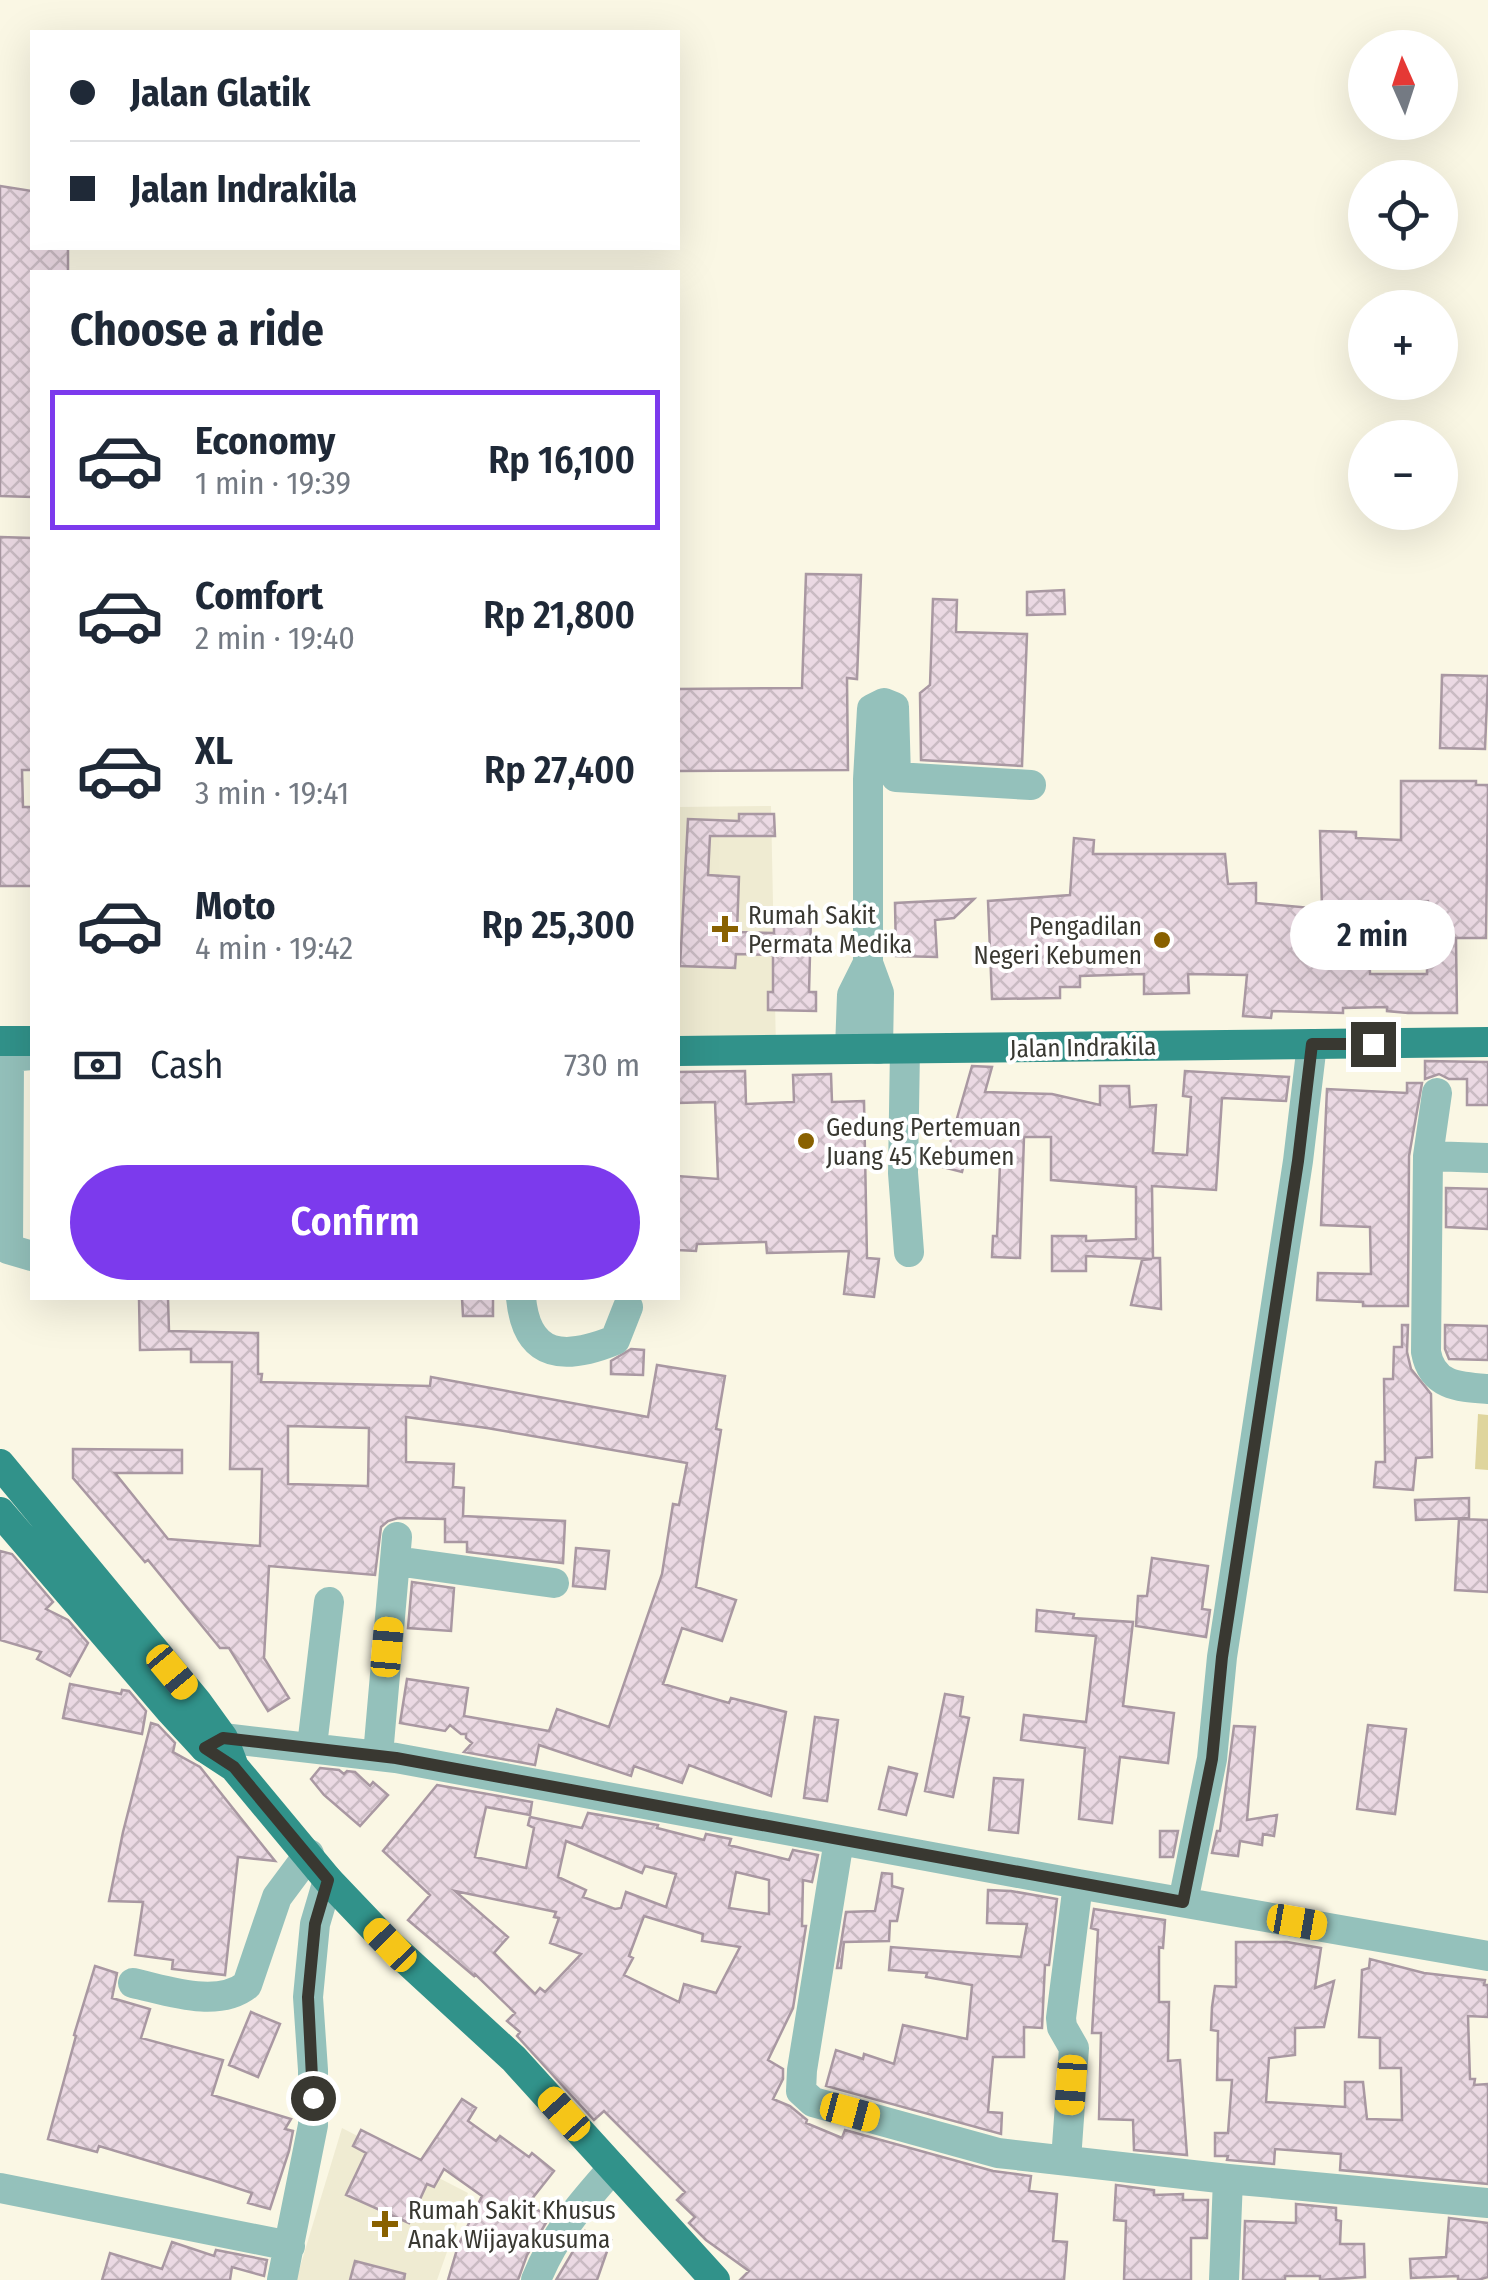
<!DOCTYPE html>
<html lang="en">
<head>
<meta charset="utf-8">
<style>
	:root { --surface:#fff; --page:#f2f2f3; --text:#1f2937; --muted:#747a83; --line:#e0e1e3; --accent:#7c3aed }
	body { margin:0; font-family:"Fira Sans Condensed",sans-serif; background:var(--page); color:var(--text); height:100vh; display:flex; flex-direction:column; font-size:38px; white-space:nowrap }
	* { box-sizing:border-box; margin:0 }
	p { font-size:32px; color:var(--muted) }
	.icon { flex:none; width:55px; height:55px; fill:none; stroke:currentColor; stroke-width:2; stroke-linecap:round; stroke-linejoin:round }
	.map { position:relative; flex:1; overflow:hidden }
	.details { position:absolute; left:30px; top:270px; width:650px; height:1030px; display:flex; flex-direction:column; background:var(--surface); border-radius:0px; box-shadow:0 10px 40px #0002 }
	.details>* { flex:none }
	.top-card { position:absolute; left:30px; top:30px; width:650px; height:220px; border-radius:0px; box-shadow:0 10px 40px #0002; display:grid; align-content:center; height:220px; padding:0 40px; background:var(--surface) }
	.needle { width:65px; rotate:357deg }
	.buttons { position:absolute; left:1348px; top:30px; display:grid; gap:20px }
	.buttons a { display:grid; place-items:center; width:110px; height:110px; border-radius:50%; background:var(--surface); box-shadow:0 10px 40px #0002; font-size:50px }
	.end { position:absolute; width:45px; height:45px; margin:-22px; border:12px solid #393831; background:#fff; box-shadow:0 0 0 5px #fff }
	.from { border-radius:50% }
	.bubble { position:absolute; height:70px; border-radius:35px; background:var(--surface); box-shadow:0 10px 40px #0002; font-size:32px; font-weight:600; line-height:70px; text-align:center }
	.car { position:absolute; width:30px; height:60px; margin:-30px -15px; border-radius:12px; box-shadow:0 0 8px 2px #0007; background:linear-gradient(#f5c518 24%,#345 0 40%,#f5c518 0 76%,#345 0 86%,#f5c518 0) }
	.top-card b { display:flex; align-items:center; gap:35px; height:95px; font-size:38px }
	.top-card b+b { border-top:2px solid var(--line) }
	.top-card i { width:25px; height:25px; background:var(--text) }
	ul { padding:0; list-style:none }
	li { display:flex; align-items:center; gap:30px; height:140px; margin:0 20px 15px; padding:0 20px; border:5px solid transparent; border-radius:0px }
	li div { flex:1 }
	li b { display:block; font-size:38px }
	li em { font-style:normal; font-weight:600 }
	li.selected { border-color:var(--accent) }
	li>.icon { width:90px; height:90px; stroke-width:1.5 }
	h2 { padding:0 40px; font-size:45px; line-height:120px }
	.pay { display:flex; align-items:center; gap:25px; height:110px; padding:0 40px; font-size:38px }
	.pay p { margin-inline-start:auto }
	.action { display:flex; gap:20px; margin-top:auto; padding:20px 40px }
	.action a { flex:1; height:115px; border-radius:60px; background:var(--accent); color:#fff; font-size:40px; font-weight:600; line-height:115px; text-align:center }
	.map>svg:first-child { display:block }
	.built { fill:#efebd2 }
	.garden { fill:#dfd59d }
	.building { fill:url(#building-cross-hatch); stroke:#a998a2; stroke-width:2.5; fill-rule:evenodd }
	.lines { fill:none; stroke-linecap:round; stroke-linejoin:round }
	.minor { stroke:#94c1bb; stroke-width:30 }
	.major { stroke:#31928a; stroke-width:30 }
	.route { stroke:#393831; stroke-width:12 }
	.poi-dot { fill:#896100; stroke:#fff; stroke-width:4 }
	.labels { text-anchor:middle; stroke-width:8; stroke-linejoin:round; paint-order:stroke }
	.poi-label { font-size:25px; fill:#393831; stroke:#fff; text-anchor:start }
	.street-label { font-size:25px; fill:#393831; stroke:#fff }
</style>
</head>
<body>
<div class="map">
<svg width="1488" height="2280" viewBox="0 0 1488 2280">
	<defs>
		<pattern id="building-cross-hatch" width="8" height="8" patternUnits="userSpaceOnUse" patternTransform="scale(2.5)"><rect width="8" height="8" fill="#ebd9e3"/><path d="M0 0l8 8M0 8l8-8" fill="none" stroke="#cabbc3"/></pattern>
	</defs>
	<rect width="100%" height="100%" fill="#faf7e4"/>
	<path class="built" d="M 771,806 L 776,1050 L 678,1050 L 678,807 Z
		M 342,2128 L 468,2193 L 437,2280 L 296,2280 Z"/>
	<path class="garden" d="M 1478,1414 L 1488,1415 L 1488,1470 L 1475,1469 Z"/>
	<path class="building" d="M 0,186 L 32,191 L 32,248 L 68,248 L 68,272 L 32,272 L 32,497 L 0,496 Z
		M 0,537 L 32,538 L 32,770 L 22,770 L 23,807 L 32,807 L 32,886 L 0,886 Z
		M 806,574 L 861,575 L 857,679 L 847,678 L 848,770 L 678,771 L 678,689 L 802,688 Z
		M 1064,590 L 1065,614 L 1027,615 L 1027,592 Z
		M 933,599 L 957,600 L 956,632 L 1027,634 L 1022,766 L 921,760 L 920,693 L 930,685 Z
		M 1442,675 L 1488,676 L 1485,749 L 1440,748 Z
		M 1401,781 L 1476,781 L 1476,785 L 1488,785 L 1486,938 L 1456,938 L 1457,1013 L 1408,1013 L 1387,1011 L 1387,1007 L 1343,1008 L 1343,1013 L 1272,1011 L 1271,1018 L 1243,1016 L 1247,975 L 1188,974 L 1189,993 L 1144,994 L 1144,974 L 1080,976 L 1080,987 L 1060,987 L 1060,998 L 992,999 L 988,901 L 1070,895 L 1074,838 L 1094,840 L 1093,854 L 1225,854 L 1228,884 L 1256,883 L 1256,903 L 1322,909 L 1320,831 L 1356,832 L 1356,838 L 1401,840 ZM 1428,901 L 1430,945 L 1427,945 L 1427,974 L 1370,974 L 1369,929 L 1388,930 L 1389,902 Z
		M 739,814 L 774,814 L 775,836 L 710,836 L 708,875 L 739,877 L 737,932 L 774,933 L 774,917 L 811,918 L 809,992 L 816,992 L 816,1011 L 768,1010 L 768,992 L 773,992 L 773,955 L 736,954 L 735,968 L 680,966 L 688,819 L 739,821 Z
		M 974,899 L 954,918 L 935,920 L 937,957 L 896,956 L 895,903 Z
		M 1425,1061 L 1488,1062 L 1488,1105 L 1467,1105 L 1467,1079 L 1449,1079 L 1439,1074 L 1425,1079 Z
		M 972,1066 L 992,1067 L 985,1092 L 1052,1094 L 1100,1105 L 1100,1086 L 1129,1086 L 1130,1107 L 1156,1105 L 1153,1153 L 1187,1155 L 1191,1097 L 1183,1096 L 1185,1071 L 1289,1077 L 1286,1101 L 1222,1098 L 1216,1190 L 1152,1186 L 1153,1258 L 1160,1258 L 1161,1309 L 1131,1305 L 1142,1260 L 1152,1259 L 1086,1256 L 1086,1271 L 1052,1271 L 1052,1236 L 1086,1236 L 1086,1241 L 1136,1239 L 1136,1187 L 1051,1180 L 1051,1137 L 1024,1137 L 1020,1258 L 992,1257 L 993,1236 L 997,1236 L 1000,1164 L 966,1156 L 962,1172 L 943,1167 Z
		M 745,1071 L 746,1104 L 794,1102 L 793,1075 L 831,1074 L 832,1102 L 864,1101 L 867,1258 L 879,1259 L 874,1297 L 844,1294 L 849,1251 L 767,1253 L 766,1242 L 697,1244 L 696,1251 L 678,1250 L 678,1176 L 718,1179 L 715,1102 L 678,1103 L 678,1072 Z
		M 1407,1083 L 1422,1083 L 1409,1156 L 1408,1306 L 1363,1306 L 1363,1302 L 1317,1300 L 1318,1273 L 1371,1274 L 1370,1227 L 1321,1225 L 1327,1089 L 1407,1093 Z
		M 1446,1188 L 1488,1189 L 1488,1229 L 1446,1227 Z
		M 139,1298 L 168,1298 L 169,1331 L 258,1333 L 258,1374 L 262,1374 L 261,1382 L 430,1386 L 431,1377 L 648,1417 L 657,1365 L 725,1376 L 716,1429 L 721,1430 L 696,1587 L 736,1600 L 722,1641 L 682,1628 L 663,1684 L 729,1703 L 731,1698 L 786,1712 L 771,1796 L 689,1765 L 682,1783 L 634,1766 L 631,1776 L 539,1745 L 535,1765 L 464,1752 L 472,1743 L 466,1738 L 466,1734 L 461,1734 L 450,1725 L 445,1731 L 400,1723 L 407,1679 L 468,1688 L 464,1716 L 549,1731 L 557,1709 L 609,1727 L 662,1574 L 673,1504 L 679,1505 L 687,1463 L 487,1428 L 406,1417 L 406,1462 L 454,1464 L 453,1487 L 464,1488 L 463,1516 L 565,1521 L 563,1563 L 467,1552 L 467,1542 L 445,1542 L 445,1519 L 398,1518 L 388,1521 L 381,1527 L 375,1575 L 269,1566 L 264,1658 L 289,1698 L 268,1711 L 229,1648 L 220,1648 L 148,1560 L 145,1562 L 73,1478 L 73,1449 L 182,1450 L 182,1473 L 115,1473 L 168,1539 L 260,1546 L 262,1469 L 230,1469 L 232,1362 L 191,1362 L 191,1349 L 140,1350 ZM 288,1426 L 369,1428 L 368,1486 L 288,1484 Z
		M 462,1298 L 493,1298 L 493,1316 L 463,1316 Z
		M 1402,1325 L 1408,1325 L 1407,1352 L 1411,1369 L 1431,1394 L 1432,1457 L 1416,1458 L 1413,1490 L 1374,1487 L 1376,1462 L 1385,1462 L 1384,1379 L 1393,1379 L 1394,1347 L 1402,1347 Z
		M 1445,1325 L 1488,1326 L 1488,1360 L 1449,1359 L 1445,1349 Z
		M 631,1349 L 644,1350 L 643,1375 L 611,1374 L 611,1361 Z
		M 1469,1498 L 1469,1518 L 1416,1520 L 1415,1500 Z
		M 1459,1519 L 1488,1520 L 1488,1592 L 1455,1590 Z
		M 576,1548 L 609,1551 L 605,1589 L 573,1586 Z
		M 0,1551 L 12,1554 L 53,1602 L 46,1609 L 68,1620 L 88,1643 L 70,1676 L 37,1659 L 41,1652 L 0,1640 Z
		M 1152,1558 L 1208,1566 L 1202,1609 L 1210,1610 L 1206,1637 L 1136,1626 L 1138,1596 L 1147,1596 Z
		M 412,1582 L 454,1588 L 451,1631 L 408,1628 Z
		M 1037,1610 L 1074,1614 L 1073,1618 L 1133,1622 L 1123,1706 L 1174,1713 L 1168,1763 L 1120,1757 L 1112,1823 L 1079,1819 L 1085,1748 L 1021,1740 L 1024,1715 L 1086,1722 L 1096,1636 L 1036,1631 Z
		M 70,1684 L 121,1694 L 122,1690 L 129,1691 L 146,1711 L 142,1734 L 63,1718 Z
		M 945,1694 L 963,1697 L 960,1716 L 969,1718 L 953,1797 L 925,1791 Z
		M 815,1717 L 838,1720 L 827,1801 L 804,1798 Z
		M 151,1723 L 158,1725 L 175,1743 L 173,1752 L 200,1767 L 275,1861 L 238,1857 L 225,1975 L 172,1969 L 173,1960 L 135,1955 L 143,1902 L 109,1901 L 123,1832 Z
		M 1368,1725 L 1406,1729 L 1395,1814 L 1357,1809 Z
		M 1234,1726 L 1255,1727 L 1247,1820 L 1277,1815 L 1274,1836 L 1263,1834 L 1262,1845 L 1240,1841 L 1238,1856 L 1212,1853 L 1217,1831 L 1220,1831 Z
		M 889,1767 L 917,1774 L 906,1815 L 879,1809 Z
		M 320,1768 L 339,1770 L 344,1774 L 347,1771 L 355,1772 L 370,1786 L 373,1782 L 388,1795 L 360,1826 L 324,1795 L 311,1779 Z
		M 994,1778 L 1023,1780 L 1018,1833 L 989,1830 Z
		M 437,1785 L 532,1802 L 530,1815 L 486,1807 L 475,1857 L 526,1868 L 534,1828 L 528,1825 L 530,1817 L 582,1828 L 588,1813 L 658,1825 L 657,1828 L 704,1840 L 706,1834 L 731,1839 L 729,1845 L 789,1860 L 793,1850 L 818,1855 L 812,1882 L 803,1880 L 802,1926 L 806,1926 L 793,2008 L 768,2060 L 783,2069 L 783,2079 L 773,2099 L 790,2106 L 807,2120 L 806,2123 L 842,2138 L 845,2130 L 993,2171 L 1031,2176 L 1029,2191 L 1057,2194 L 1053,2241 L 1067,2242 L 1064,2280 L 740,2280 L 749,2271 L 706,2240 L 689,2223 L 695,2217 L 677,2200 L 685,2192 L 604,2111 L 594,2120 L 517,2036 L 520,2032 L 507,2021 L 515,2013 L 475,1974 L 474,1976 L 408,1920 L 430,1895 L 383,1851 ZM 566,1841 L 642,1873 L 645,1866 L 676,1874 L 666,1907 L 626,1892 L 621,1908 L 615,1909 L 583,1897 L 586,1890 L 558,1877 ZM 736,1872 L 769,1880 L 769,1914 L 729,1908 ZM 455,1891 L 556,1912 L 554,1917 L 559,1918 L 550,1943 L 581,1954 L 545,1992 L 540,1988 L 535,1994 L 494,1953 L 508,1937 ZM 644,1916 L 703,1934 L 702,1941 L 740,1947 L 716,1993 L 684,1984 L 679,2002 L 624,1975 L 633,1958 L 629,1956 Z
		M 1160,1831 L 1178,1831 L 1173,1857 L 1160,1857 Z
		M 882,1873 L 892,1874 L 892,1886 L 903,1889 L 897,1921 L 890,1921 L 889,1941 L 844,1942 L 841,1968 L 837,1968 L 846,1912 L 875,1911 Z
		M 988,1890 L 1011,1891 L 1057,1899 L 1049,1965 L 1045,1965 L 1042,2028 L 1024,2027 L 1024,2057 L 993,2057 L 988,2112 L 1002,2113 L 1001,2134 L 826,2086 L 836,2050 L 863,2059 L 864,2054 L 894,2064 L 903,2025 L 967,2039 L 972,1985 L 926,1977 L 927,1973 L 889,1970 L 891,1947 L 1021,1957 L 1027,1924 L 987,1923 Z
		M 1094,1909 L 1165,1920 L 1163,1948 L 1159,1947 L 1159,2002 L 1169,2002 L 1168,2061 L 1180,2060 L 1187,2155 L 1134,2150 L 1133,2120 L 1099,2119 L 1101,2033 L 1092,2033 L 1098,1930 L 1091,1928 Z
		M 1236,1942 L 1287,1942 L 1321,1948 L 1315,1988 L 1334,1981 L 1324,2027 L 1295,2028 L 1295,2055 L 1269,2058 L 1266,2102 L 1345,2107 L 1345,2082 L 1363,2082 L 1367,2119 L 1402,2120 L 1401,2068 L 1380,2068 L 1380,2038 L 1359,2037 L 1362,1970 L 1369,1968 L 1370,1959 L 1424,1973 L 1485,1980 L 1484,1985 L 1488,1985 L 1488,2017 L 1468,2016 L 1470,2079 L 1475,2079 L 1474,2085 L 1488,2084 L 1488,2184 L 1340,2170 L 1341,2154 L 1275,2149 L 1274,2164 L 1227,2160 L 1228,2156 L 1215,2156 L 1215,2133 L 1228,2133 L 1232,2080 L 1217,2080 L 1218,2031 L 1211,2030 L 1212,2007 L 1215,1986 L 1236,1987 Z
		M 95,1966 L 117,1973 L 112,1998 L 150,2009 L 141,2038 L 223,2060 L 212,2095 L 291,2119 L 285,2129 L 293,2131 L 289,2151 L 270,2209 L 248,2203 L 252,2193 L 212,2180 L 99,2146 L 97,2152 L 48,2139 L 76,2036 L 74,2035 Z
		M 251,2012 L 280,2024 L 258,2077 L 229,2065 Z
		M 462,2099 L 476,2108 L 468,2121 L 496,2141 L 500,2136 L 529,2157 L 532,2153 L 554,2171 L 527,2205 L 550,2216 L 527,2255 L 518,2280 L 448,2280 L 458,2246 L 482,2196 L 444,2169 L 434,2187 L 427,2184 L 409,2223 L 346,2195 L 366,2153 L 353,2146 L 361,2130 L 421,2160 Z
		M 1116,2185 L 1154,2190 L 1154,2195 L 1183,2194 L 1183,2200 L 1208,2200 L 1207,2238 L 1191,2238 L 1191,2280 L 1124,2280 L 1126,2221 L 1114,2220 Z
		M 1296,2204 L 1336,2208 L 1336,2220 L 1341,2221 L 1340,2244 L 1364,2244 L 1365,2277 L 1320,2280 L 1320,2276 L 1285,2276 L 1285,2280 L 1243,2280 L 1245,2221 L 1296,2223 Z
		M 1449,2218 L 1488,2223 L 1488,2277 L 1478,2280 L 1458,2280 L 1458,2276 L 1411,2278 L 1410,2259 L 1446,2257 Z
		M 585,2231 L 611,2240 L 597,2280 L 556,2280 Z
		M 172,2242 L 214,2256 L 216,2250 L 267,2260 L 264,2276 L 232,2267 L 230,2280 L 102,2280 L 110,2253 L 162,2269 Z
		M 355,2261 L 405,2274 L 404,2280 L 350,2280 Z"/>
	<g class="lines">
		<path class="minor" d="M 850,1049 L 852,995 L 868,963
			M 878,1049 L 879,993 L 868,963 L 868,779 L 872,709 L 884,703 L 894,707 L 896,777 L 1031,785
			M 905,1049 L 903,1173 L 909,1252
			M 32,1055 L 9,1057 L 8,1249 L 32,1256
			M 1428,1156 L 1437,1093
			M 1488,1158 L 1428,1156 L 1426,1352 C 1432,1386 1459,1387 1488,1389
			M 521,1298 C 527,1360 566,1360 615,1340 L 628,1307
			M 396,1561 L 554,1583
			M 312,1746 L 329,1602
			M 205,1748 L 223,1738 L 396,1758 L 1078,1884 L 1488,1956
			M 378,1755 L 397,1537
			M 839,1840 L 802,2070 L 801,2091 L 813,2102 L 998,2153 L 1228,2179 L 1488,2203
			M 1183,1902 L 1212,1759 L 1222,1657 L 1298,1161 L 1312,1044
			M 133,1983 C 166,1990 217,2009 247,1985 L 277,1897 L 309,1854
			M 1066,2160 L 1074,2048 L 1062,2027 L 1061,2018 L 1078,1884
			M 0,2188 L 290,2246
			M 282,2280 L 313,2125 L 313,2070 L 308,1997 L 315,1924 L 328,1880
			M 536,2280 C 554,2235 581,2204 613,2168
			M 1224,2280 L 1228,2179"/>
		<path class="major" d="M 0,1041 L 32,1041
			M 678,1051 L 1488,1042
			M 0,1464 L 197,1702 L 223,1738 L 234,1767
			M 0,1512 L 169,1709 L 205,1748 L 234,1767 L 328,1880 L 390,1945 L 514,2059 L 715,2280"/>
	</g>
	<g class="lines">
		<path class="route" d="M 313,2098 L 308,1997 L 315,1924 L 328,1880 L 234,1767 L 205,1748 L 223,1738 L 396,1758 L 1183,1902 L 1212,1759 L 1222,1657 L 1298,1161 L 1312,1044 L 1373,1044"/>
	</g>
	<g class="poi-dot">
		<path d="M720 914h10v10h10v10h-10v10h-10v-10h-10v-10h10z"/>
		<circle cx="1162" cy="940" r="10"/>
		<circle cx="806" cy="1141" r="10"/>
		<path d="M380 2209h10v10h10v10h-10v10h-10v-10h-10v-10h10z"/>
	</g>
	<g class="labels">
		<g class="poi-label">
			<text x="748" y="924">Rumah Sakit<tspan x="748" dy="29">Permata Medika</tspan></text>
			<text x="1142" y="935" text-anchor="end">Pengadilan<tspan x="1142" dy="29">Negeri Kebumen</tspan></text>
			<text x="826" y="1136">Gedung Pertemuan<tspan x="826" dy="29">Juang 45 Kebumen</tspan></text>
			<text x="408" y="2219">Rumah Sakit Khusus<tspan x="408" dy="29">Anak Wijayakusuma</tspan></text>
		</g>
		<g class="street-label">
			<text transform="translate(1083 1047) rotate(-1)" y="9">Jalan Indrakila</text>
		</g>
	</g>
</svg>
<div class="buttons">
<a><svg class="needle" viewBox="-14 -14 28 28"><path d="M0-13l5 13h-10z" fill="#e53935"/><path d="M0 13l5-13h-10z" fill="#747a83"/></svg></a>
<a><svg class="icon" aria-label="locate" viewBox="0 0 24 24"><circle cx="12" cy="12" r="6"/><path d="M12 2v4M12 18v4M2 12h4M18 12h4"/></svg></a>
<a>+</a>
<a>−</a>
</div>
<i class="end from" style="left:313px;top:2098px"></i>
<i class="end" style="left:1373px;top:1044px"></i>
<div class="bubble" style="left:1290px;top:900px;width:165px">2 min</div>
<i class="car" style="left:387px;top:1647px;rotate:5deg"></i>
<i class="car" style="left:172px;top:1672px;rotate:140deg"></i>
<i class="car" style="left:1297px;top:1922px;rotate:100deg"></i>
<i class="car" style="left:390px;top:1945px;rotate:316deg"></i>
<i class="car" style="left:1071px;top:2085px;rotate:184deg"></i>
<i class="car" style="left:850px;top:2112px;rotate:105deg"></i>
<i class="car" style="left:564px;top:2114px;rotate:318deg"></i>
<div class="top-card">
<b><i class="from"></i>Jalan Glatik</b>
<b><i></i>Jalan Indrakila</b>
</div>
<section class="details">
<h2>Choose a ride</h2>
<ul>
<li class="selected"><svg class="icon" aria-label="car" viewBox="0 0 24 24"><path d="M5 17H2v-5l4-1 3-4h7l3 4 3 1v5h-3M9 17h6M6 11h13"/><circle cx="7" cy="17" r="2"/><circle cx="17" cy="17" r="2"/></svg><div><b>Economy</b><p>1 min · 19:39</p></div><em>Rp 16,100</em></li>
<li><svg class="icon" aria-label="car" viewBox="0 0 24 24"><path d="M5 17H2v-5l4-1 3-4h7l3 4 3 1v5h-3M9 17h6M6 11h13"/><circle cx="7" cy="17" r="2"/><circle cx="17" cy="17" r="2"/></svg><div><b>Comfort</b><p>2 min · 19:40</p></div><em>Rp 21,800</em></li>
<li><svg class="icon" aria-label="car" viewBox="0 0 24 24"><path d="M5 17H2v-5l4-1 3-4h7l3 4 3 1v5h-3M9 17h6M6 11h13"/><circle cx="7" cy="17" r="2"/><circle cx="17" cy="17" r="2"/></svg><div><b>XL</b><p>3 min · 19:41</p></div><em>Rp 27,400</em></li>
<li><svg class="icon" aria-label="car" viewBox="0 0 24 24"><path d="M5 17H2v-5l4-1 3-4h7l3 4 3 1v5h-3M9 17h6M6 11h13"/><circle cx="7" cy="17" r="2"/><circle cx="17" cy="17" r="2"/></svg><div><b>Moto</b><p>4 min · 19:42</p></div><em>Rp 25,300</em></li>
</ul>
<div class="pay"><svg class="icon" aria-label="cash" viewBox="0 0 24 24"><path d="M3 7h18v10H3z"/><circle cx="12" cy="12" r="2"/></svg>Cash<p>730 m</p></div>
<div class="action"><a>Confirm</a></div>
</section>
</div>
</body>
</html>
